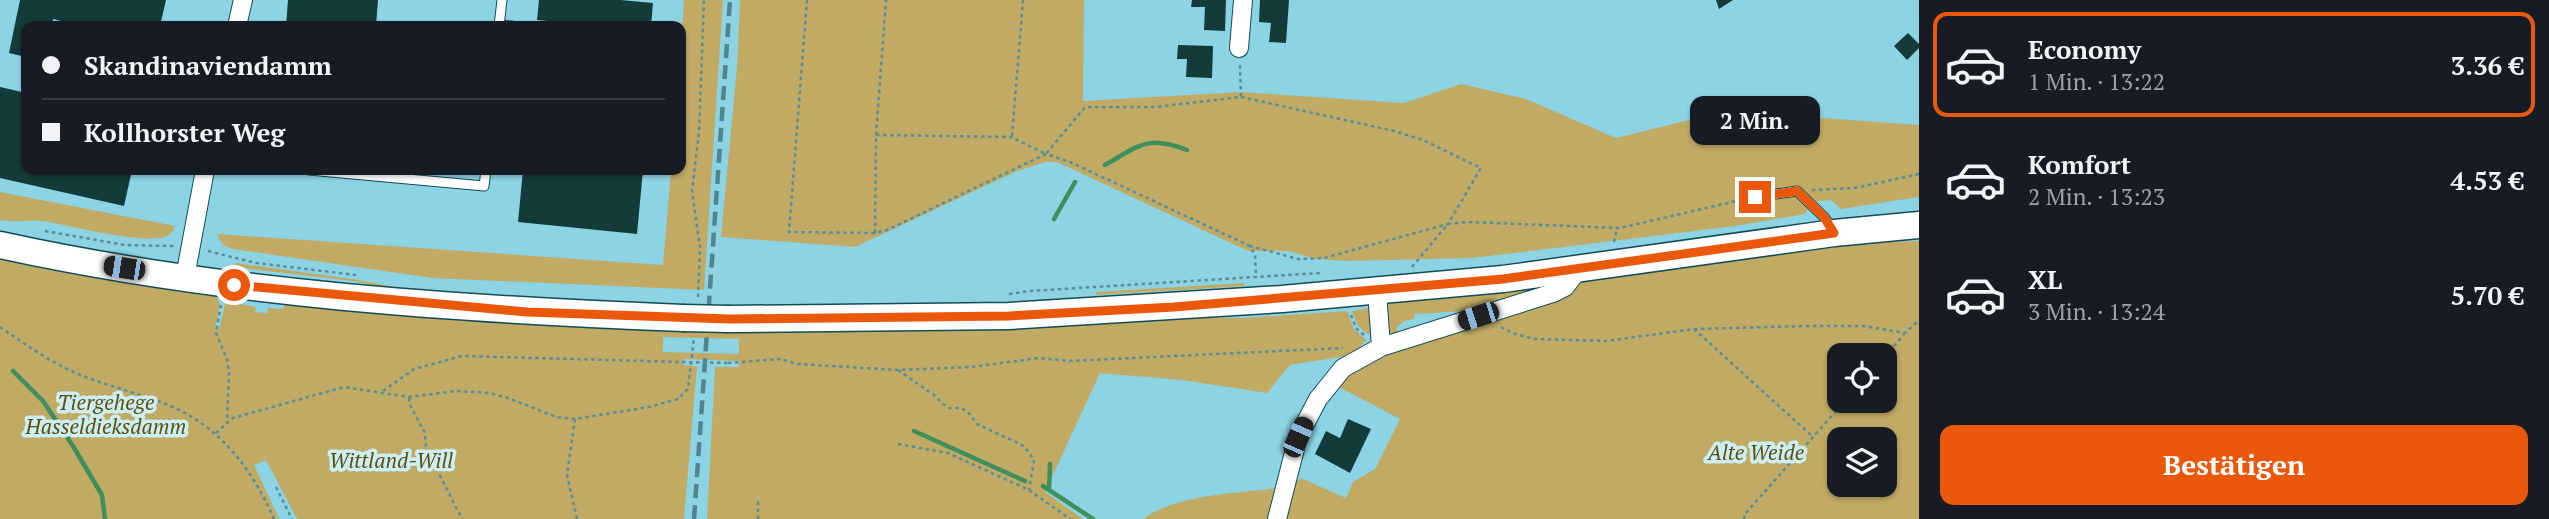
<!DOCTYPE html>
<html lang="de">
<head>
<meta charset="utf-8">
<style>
	:root { --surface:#171b24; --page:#20242c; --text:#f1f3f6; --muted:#9ea1a6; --line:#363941; --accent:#ea580c }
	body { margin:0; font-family:"PT Serif",serif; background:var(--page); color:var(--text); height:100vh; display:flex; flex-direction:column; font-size:26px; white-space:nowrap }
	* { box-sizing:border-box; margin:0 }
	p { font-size:23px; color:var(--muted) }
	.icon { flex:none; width:38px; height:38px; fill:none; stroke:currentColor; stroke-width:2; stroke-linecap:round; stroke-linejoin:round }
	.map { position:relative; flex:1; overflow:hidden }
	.details { display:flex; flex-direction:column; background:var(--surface); width:630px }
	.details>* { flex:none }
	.hud { position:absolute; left:21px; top:21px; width:665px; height:154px; border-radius:14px; box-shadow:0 2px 5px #0004; display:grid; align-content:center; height:154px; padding:0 21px; background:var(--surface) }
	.fabs { position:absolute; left:1827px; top:343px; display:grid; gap:14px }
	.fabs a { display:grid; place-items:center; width:70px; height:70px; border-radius:14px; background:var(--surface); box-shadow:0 2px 5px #0004; font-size:35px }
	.end { position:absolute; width:32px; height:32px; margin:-16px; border:9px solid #ea580c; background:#fff; box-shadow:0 0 0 4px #fff }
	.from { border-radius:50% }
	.bubble { position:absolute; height:49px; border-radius:14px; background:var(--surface); box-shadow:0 2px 5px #0004; font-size:23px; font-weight:700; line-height:49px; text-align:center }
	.car { position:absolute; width:21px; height:42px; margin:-21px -10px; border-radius:9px; box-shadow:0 0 5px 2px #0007; background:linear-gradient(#222 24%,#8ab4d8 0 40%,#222 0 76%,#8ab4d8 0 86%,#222 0) }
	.hud b { display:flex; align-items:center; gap:24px; height:66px; font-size:26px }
	.hud b+b { border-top:2px solid var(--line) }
	.hud i { width:18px; height:18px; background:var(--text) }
	ul { padding:12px 0 0; list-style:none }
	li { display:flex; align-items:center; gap:21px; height:105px; margin:0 14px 10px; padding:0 7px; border:4px solid transparent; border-radius:14px }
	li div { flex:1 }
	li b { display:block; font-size:26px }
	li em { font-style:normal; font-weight:700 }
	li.current { border-color:var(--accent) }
	li>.icon { width:63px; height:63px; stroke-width:1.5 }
	.action { display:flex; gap:14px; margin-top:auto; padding:14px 21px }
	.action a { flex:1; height:80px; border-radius:14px; background:var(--accent); color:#fff; font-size:28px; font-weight:700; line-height:80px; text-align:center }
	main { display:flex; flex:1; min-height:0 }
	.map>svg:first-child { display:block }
	.green { fill:#c0aa64; fill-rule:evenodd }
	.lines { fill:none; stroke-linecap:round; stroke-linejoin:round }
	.stream { stroke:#3f8f5c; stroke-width:4.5 }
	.building { fill:#133b3a }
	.service-casing { stroke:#114c57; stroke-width:11 }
	.minor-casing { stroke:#114c57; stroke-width:20 }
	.secondary-casing { stroke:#114c57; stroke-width:29 }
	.path { stroke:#588e9a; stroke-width:2.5; stroke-dasharray:3.5 3.5; stroke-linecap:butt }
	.service { stroke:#fff; stroke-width:9 }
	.minor { stroke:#fff; stroke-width:18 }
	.secondary { stroke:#fff; stroke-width:26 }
	.rail { stroke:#50848f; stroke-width:4.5; stroke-dasharray:14 7; stroke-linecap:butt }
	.secondary-bridge-casing { stroke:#114c57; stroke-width:29; stroke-linecap:butt }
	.path-bridge { stroke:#588e9a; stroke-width:2.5; stroke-dasharray:3.5 3.5; stroke-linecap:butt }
	.secondary-bridge { stroke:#fff; stroke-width:26 }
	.route { stroke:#ea580c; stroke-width:9 }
	.labels { text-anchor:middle; stroke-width:7; stroke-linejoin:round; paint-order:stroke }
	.park-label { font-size:21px; font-style:italic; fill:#604f08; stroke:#cceff7 }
</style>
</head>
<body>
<main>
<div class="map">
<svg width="1919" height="519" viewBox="0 0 1919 519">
	<rect width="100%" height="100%" fill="#8cd4e4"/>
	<path class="green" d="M 684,0 L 723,0 L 704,290 L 432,278 L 233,249 C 224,246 220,243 217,234 L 663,265 L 671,170 L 681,170 L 681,40 Z
		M 740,0 L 1084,0 L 1083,101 L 1241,92 L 1404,103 L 1461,84 L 1526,99 L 1616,138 L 1726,111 L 1919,125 L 1919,197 L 1841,209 L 1831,200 L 1812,202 L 1805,214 L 1735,226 L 1472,258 L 1348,261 L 1316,259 L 1288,251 L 1248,251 L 1057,162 L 1046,162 L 1017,171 L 855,247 L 721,237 L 737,67 Z
		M 0,192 L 175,226 C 173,230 173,233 169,235 C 151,247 68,225 44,221 C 30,219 14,223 0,220 Z
		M 1919,241 L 1919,519 L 1285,519 L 1292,486 L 1301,478 L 1346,498 L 1353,482 L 1375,469 L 1400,419 L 1337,386 L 1344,375 L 1357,366 L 1596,276 L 1837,243 ZM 1839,355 L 1885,355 L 1885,401 L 1839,401 ZM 1839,439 L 1885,439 L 1885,485 L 1839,485 Z
		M 0,254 L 117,280 L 217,296 L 220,306 L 215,328 L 219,329 L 225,304 L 230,302 L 256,307 L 255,312 L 267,313 L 268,308 L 284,309 L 284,304 L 383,309 L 1242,318 L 1347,311 L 1354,329 L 1366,340 L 1353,355 L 1290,365 L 1267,393 L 1182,380 L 1100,373 L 1045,492 L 1083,519 L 707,519 L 715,367 L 739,367 L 739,361 L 683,359 L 683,365 L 697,366 L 684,519 L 297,519 L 266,460 L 254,465 L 279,519 L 0,519 ZM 663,337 L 739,339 L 739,354 L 663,352 Z
		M 235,263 L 351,279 L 418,291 L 419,294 L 352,281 L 234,267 Z
		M 1244,283 L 1244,286 L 1096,295 L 1096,292 Z
		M 1556,284 L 1485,310 L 1415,314 L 1414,319 L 1404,321 L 1396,328 L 1398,332 L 1392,335 L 1387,328 L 1387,307 L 1391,303 L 1449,293 Z
		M 1368,308 C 1374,316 1373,326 1369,335 L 1358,326 L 1352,311 Z
		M 1280,488 L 1273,519 L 1143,519 C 1176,494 1239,493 1280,488 Z"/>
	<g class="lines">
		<path class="stream" d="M 1105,165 C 1140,145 1147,135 1187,150
			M 1054,219 L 1075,182
			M 13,371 L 43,401 L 73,446 L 102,495 L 105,519
			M 914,431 L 1025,481
			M 1043,486 L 1093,519
			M 1049,490 L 1050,464"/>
	</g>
	<path class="building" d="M 20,0 L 166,0 L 160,26 L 64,26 L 65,22 L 53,19 L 52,26 L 26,26 L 26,57 L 9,53 Z
		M 288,0 L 378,0 L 376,26 L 286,26 Z
		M 539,0 L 621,0 L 653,3 L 651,26 L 602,26 L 537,20 Z
		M 1192,0 L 1226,0 L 1225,31 L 1204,30 L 1205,7 L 1191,7 Z
		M 1260,0 L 1289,0 L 1286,43 L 1269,42 L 1271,23 L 1259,22 Z
		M 1716,0 L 1733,0 L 1719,9 Z
		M 1908,33 L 1919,44 L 1919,48 L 1907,60 L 1894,46 Z
		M 1178,45 L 1213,46 L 1212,78 L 1186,77 L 1187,59 L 1177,59 Z
		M 0,87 L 26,93 L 26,170 L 132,170 L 124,206 L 0,178 Z
		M 523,170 L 643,170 L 637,234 L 518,222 Z
		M 1348,419 L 1371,429 L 1350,473 L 1315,454 L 1326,431 L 1340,438 Z"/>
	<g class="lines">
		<defs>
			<path id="service" d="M 500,25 L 512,26
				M 499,26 L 502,0
				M 309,170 L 484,186 L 486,170
				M 1755,197 L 1797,191 L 1824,217 L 1833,230"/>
			<path id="minor" d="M 237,26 L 243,0
				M 1239,48 L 1243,0
				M 185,277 L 205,170
				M 1377,291 L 1381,347
				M 1277,519 L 1298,437 L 1318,399 L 1343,368 L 1381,347 L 1553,293 L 1565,287 L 1578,270"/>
			<path id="secondary" d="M 0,245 C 224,294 455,309 683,318
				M 729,319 L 1009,316 L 1282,299 L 1503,279 L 1834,233 L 1919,225"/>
		</defs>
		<use href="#service" class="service-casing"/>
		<use href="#minor" class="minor-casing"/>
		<use href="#secondary" class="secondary-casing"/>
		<path class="path" d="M 807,0 L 789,232 L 875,233 L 887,230 L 1046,154 L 1070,162 L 1250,246 L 1255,255 L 1256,277
			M 1241,97 L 1394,131 L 1423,140 L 1481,168 L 1448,224 L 1324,258 L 1298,259 L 1250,246
			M 876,135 L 1011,137 L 1046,154 L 1085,107 L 1155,107 L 1241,97 L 1240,64
			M 1012,136 L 1023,0
			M 1812,190 L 1855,188 L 1919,174
			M 45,231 L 125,245 L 174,246
			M 875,233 L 876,135 L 886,0
			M 1614,242 L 1617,228
			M 208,251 L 256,263 L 356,275
			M 1412,267 L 1448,224 L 1468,222 L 1620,228 L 1745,199
			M 1009,294 L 1030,291 L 1320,273
			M 698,297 L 700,247 L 692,191 L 699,132 L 704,0
			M 221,305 L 216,333 L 227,359 L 229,373 L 227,422
			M 1351,315 L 1356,328 L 1364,335
			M 0,327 C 25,344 50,362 78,374 C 107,386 139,393 168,405 C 220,426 252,469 274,519
			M 1501,327 L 1515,334 L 1535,339 L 1606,341 L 1694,329 L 1807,326 L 1864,326 L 1905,333 L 1919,320
			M 1694,329 L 1813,437
			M 1885,357 L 1905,333
			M 728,363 L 780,359 L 798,364 L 898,370 L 971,367 L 1039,358 L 1069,361 L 1343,348
			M 898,370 L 934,395 L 943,404 L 949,408 L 961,408 L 968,412 L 977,424 L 1024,446 L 1034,460 L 1029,490
			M 383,391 L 414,369 L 462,356 L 682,362
			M 409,398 L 410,405 L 425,433 L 426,448 L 462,519
			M 575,419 L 567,475 L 577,519
			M 216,433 L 233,418 L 344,387 L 409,397 L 456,391 L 489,393 L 505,397 L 557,417 L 575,419 L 649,407 L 678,399 L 688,389 L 694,338
			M 898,444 L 948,453 L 1029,490 L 1070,519
			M 276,487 L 292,519
			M 758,519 L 758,498
			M 1744,519 L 1744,515 L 1845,401"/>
		<use href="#service" class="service"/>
		<use href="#minor" class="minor"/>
		<use href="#secondary" class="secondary"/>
		<path class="rail" d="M 694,519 L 730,0"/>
		<defs>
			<path id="secondary-bridge" d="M 683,318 L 729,319"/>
		</defs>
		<use href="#secondary-bridge" class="secondary-bridge-casing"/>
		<path class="path-bridge" d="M 682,362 L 728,363"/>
		<use href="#secondary-bridge" class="secondary-bridge"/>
	</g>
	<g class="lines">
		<path class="route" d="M 234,285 L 527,312 L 729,319 L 1009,316 L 1174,307 L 1503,279 L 1834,233 L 1824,217 L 1797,191 L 1755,197"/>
	</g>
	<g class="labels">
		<g class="park-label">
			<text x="106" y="410">Tiergehege<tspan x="106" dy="24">Hasseldieksdamm</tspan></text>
			<text x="1756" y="460">Alte Weide</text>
			<text x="391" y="468">Wittland-Will</text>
		</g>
	</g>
</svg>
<div class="fabs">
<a><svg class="icon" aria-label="locate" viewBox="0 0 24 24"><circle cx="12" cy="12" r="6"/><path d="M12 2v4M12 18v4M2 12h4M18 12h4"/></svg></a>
<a><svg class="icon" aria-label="layers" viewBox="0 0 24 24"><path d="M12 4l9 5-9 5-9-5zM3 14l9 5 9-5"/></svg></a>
</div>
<i class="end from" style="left:234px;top:285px"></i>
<i class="end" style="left:1755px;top:197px"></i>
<div class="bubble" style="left:1690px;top:96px;width:130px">2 Min.</div>
<i class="car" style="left:124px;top:268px;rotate:279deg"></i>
<i class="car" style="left:1478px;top:316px;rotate:252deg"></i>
<i class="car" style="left:1298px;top:437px;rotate:24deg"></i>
<div class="hud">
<b><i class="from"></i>Skandinaviendamm</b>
<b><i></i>Kollhorster Weg</b>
</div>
</div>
<section class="details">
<ul>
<li class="current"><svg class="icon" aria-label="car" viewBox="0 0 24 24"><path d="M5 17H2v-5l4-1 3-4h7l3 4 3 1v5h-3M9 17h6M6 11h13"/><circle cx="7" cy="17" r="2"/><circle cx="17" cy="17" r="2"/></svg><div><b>Economy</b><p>1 Min. · 13:22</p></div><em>3.36 €</em></li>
<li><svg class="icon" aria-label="car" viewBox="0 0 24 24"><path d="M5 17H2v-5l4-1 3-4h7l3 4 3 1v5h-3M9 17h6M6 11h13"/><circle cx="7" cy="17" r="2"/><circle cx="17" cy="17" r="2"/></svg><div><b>Komfort</b><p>2 Min. · 13:23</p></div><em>4.53 €</em></li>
<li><svg class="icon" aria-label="car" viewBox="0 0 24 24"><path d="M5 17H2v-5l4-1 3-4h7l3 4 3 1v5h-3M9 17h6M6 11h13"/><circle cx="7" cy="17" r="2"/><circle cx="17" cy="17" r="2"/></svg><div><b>XL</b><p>3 Min. · 13:24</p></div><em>5.70 €</em></li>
</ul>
<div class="action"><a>Bestätigen</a></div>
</section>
</main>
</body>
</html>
